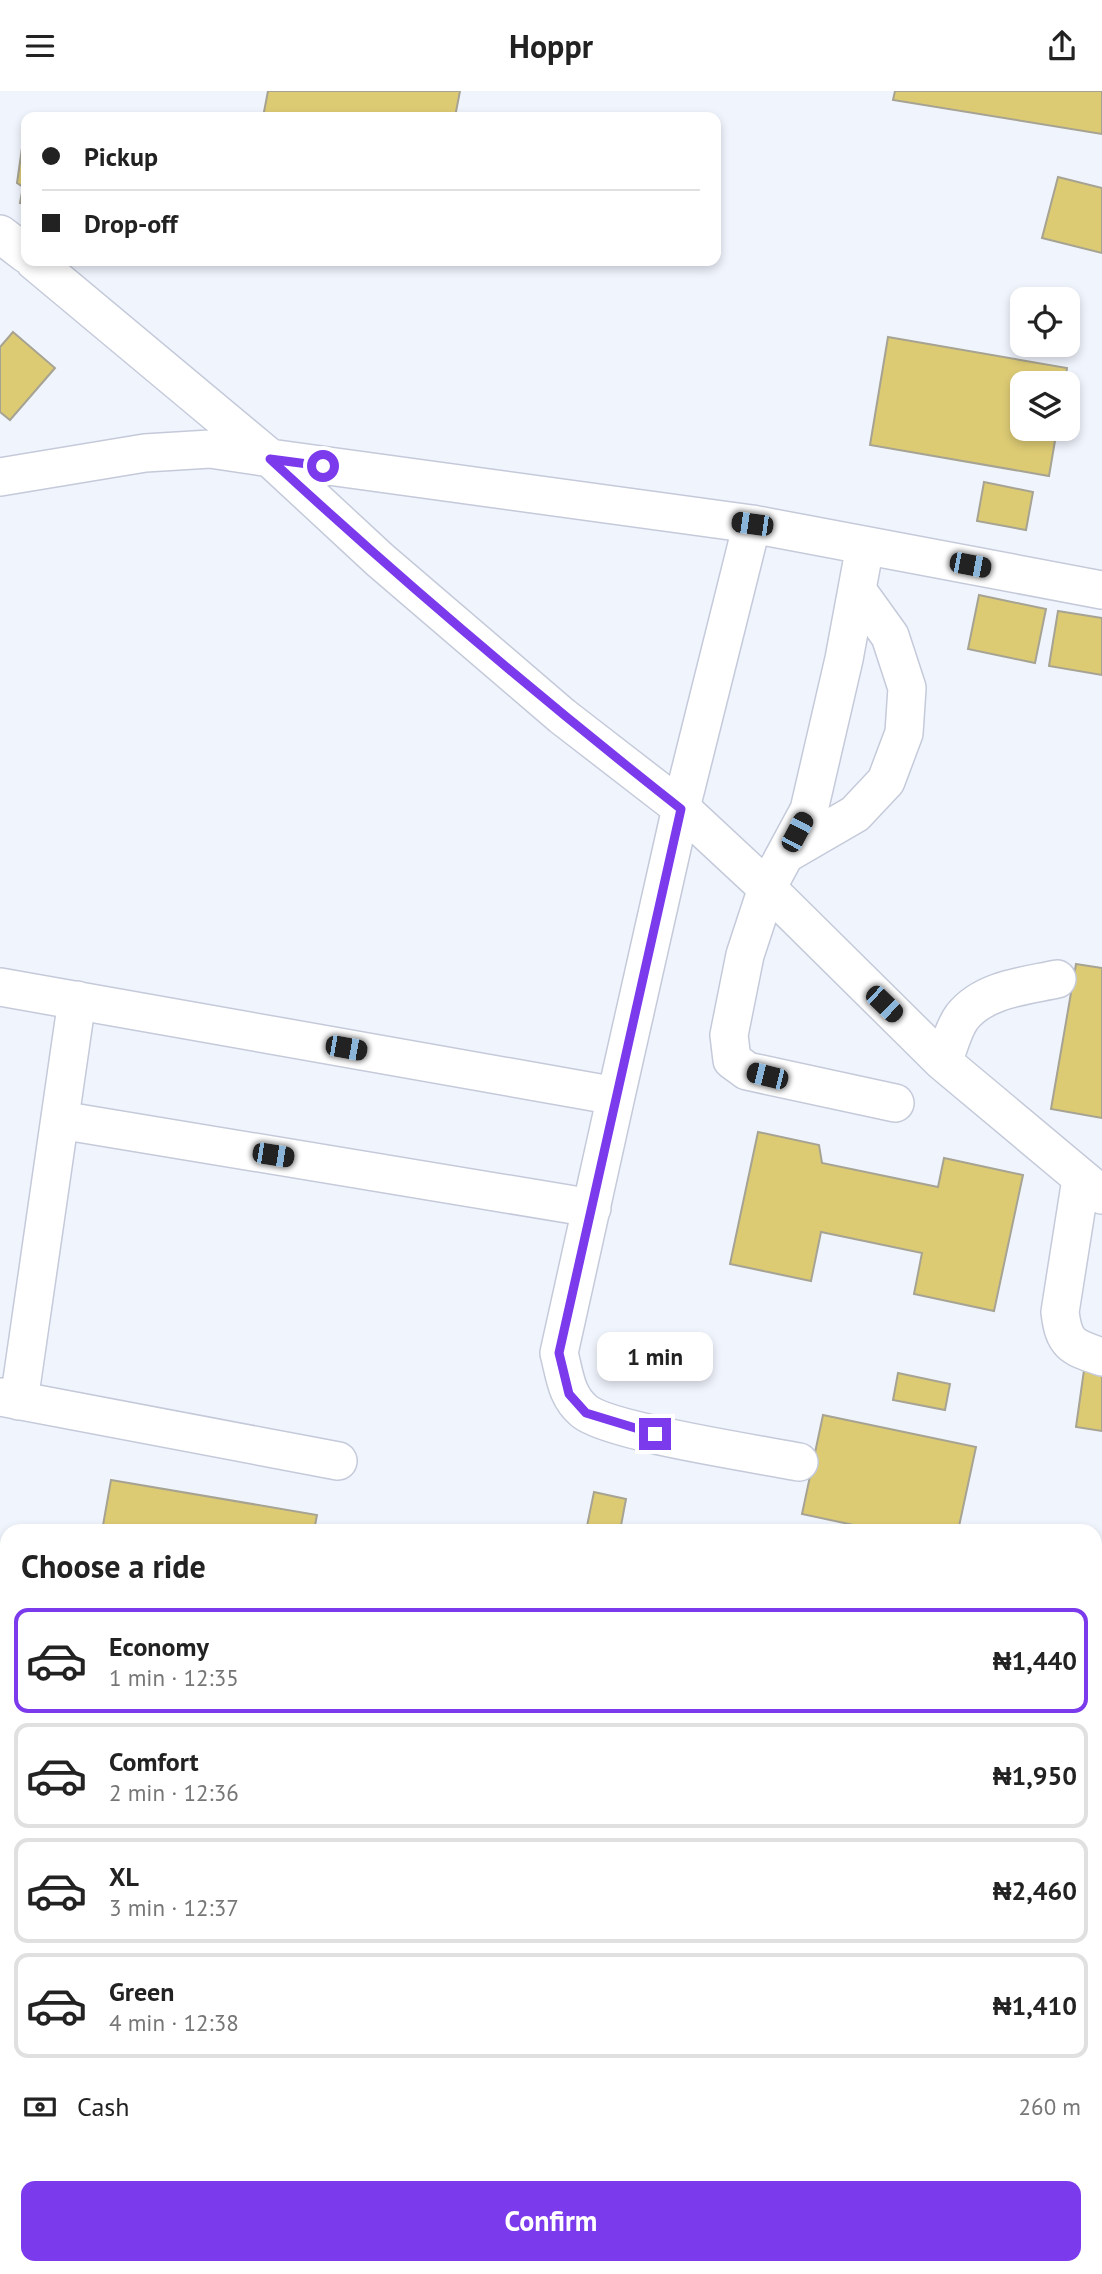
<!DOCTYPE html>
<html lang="en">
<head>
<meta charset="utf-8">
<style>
	:root { --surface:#fff; --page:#f6f6f6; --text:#222; --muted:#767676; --line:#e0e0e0; --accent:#7c3aed }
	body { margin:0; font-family:"PT Sans",sans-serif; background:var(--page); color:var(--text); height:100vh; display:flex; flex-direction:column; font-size:26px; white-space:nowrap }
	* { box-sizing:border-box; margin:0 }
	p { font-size:23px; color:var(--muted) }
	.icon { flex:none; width:38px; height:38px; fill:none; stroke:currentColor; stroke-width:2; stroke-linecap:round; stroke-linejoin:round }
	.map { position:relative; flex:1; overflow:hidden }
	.sheet { position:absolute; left:0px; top:1433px; width:1102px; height:751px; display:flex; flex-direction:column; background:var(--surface); border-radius:21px 21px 0 0; box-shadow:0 4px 10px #0003 }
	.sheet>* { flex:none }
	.hud { position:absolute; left:21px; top:21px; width:700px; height:154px; border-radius:14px; box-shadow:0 4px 10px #0003; display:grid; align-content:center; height:154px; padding:0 21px; background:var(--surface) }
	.fabs { position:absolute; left:1010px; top:196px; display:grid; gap:14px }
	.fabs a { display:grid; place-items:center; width:70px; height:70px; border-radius:14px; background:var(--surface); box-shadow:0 4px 10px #0003; font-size:35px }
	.end { position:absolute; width:32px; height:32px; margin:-16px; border:9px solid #7c3aed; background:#fff; box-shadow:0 0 0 4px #fff }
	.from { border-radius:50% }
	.bubble { position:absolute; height:49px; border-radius:14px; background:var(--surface); box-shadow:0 4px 10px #0003; font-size:23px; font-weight:600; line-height:49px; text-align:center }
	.car { position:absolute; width:21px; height:42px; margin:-21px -10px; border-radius:9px; box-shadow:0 0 5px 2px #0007; background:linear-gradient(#222 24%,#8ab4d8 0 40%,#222 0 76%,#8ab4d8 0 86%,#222 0) }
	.hud b { display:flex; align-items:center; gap:24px; height:66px; font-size:26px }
	.hud b+b { border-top:2px solid var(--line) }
	.hud i { width:18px; height:18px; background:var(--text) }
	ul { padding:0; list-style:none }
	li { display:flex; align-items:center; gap:21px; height:105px; margin:0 14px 10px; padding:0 7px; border:4px solid var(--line); border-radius:14px }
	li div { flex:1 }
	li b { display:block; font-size:26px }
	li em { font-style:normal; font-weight:600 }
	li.selected { border-color:var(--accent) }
	li>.icon { width:63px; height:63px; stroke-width:1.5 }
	h2 { padding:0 21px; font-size:32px; line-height:84px }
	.pay { display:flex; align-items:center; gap:18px; height:77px; padding:0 21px; font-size:26px }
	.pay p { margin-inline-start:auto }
	.cta { display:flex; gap:14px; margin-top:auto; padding:14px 21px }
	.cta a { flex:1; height:80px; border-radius:14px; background:var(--accent); color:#fff; font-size:28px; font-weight:600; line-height:80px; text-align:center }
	header { display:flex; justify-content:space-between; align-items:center; height:91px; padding:0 21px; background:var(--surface); font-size:32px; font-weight:600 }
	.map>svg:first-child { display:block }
	.building { fill:#ddcb74; stroke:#a6a393; stroke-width:2 }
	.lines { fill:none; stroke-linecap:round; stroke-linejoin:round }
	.minor-casing { stroke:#c4cad9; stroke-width:40 }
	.minor { stroke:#fff; stroke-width:37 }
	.route { stroke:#7c3aed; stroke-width:9 }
</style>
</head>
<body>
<header><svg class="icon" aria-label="menu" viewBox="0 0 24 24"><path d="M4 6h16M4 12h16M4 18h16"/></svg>Hoppr<svg class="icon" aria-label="share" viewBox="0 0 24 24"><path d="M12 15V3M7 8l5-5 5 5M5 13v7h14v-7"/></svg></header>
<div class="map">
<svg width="1102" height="2183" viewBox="0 0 1102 2183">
	<rect width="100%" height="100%" fill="#f0f4fd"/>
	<path class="building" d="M 268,0 L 460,0 L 455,26 L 263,26 Z
		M 895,0 L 1102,0 L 1102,43 L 893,9 Z
		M 24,43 L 26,44 L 26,113 L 20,112 L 23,96 L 17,92 Z
		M 1058,86 L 1102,97 L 1102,162 L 1042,147 Z
		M 13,241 L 55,277 L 10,329 L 0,321 L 0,256 Z
		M 888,246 L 1067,277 L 1065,292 L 1022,292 L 1022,338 L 1057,338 L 1049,385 L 870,354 Z
		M 984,391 L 1033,401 L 1026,439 L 977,430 Z
		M 979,504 L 1046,518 L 1035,572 L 968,558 Z
		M 1058,520 L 1102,527 L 1102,584 L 1049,575 Z
		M 1076,873 L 1102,877 L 1102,1027 L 1051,1018 Z
		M 758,1041 L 819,1054 L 822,1072 L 938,1096 L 944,1067 L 1023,1084 L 994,1220 L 914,1203 L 922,1162 L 821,1141 L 811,1190 L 730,1173 Z
		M 1085,1272 L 1102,1275 L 1102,1340 L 1076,1336 Z
		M 898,1282 L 950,1293 L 945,1319 L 893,1309 Z
		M 823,1324 L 976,1356 L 958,1440 L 862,1440 L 863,1436 L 802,1423 Z
		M 111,1389 L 317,1424 L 314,1440 L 102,1440 Z
		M 594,1401 L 626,1408 L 620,1440 L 586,1440 Z"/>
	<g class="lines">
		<defs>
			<path id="minor" d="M 0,143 L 26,163
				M 34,170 L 270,367 L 752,433 L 1102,499
				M 0,386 L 145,362 L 210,358 L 270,367 L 380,469 L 562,625 L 681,717 L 767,797 L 943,971 L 1102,1104
				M 865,455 L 844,568 L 809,719 L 767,797 L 745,864 L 729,944 L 732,969 L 747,980 L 895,1012
				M 786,763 L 855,723 L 886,690 L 904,642 L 907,597 L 890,545 L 857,499
				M 0,896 L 616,1005 L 681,717 L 752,433
				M 943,971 C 949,957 953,938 962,926 C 984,898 1025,895 1057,888
				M 616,1005 L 559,1262 C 565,1285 566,1305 584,1320 C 609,1341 759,1363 799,1371
				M 60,1029 L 592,1117
				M 1081,1088 L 1060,1221 C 1064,1254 1072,1256 1102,1266
				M 0,1306 L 338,1370
				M 19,1310 L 77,909
				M 0,1558 L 7,1559
				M 1096,1753 L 1102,1754"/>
		</defs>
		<use href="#minor" class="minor-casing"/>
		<use href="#minor" class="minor"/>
	</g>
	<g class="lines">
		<path class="route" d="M 323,375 L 270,368 C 402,490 539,606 681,718 L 559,1262 L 569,1303 L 586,1322 L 655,1343"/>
	</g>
</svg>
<div class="fabs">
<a><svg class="icon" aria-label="locate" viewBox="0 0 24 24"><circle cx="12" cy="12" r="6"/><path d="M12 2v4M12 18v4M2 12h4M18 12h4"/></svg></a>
<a><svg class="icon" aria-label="layers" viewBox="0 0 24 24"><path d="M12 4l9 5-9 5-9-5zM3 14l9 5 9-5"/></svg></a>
</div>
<i class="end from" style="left:323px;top:375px"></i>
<i class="end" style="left:655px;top:1343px"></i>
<div class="bubble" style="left:597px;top:1241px;width:116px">1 min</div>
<i class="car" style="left:752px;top:433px;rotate:278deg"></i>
<i class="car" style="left:970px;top:474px;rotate:101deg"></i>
<i class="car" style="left:797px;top:741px;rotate:28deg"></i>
<i class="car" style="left:884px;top:913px;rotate:134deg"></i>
<i class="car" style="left:346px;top:957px;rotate:100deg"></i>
<i class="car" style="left:767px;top:985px;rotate:284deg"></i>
<i class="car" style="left:273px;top:1064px;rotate:99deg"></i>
<div class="hud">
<b><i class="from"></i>Pickup</b>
<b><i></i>Drop-off</b>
</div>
<section class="sheet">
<h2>Choose a ride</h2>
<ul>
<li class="selected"><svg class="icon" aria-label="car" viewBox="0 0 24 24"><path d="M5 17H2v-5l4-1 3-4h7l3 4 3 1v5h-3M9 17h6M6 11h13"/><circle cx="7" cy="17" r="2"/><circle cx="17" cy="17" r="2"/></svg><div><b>Economy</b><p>1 min · 12:35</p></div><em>₦1,440</em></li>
<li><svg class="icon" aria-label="car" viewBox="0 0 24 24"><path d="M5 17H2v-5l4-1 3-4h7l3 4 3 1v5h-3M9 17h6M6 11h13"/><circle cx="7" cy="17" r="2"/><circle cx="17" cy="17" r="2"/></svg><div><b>Comfort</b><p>2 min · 12:36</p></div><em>₦1,950</em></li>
<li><svg class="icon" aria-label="car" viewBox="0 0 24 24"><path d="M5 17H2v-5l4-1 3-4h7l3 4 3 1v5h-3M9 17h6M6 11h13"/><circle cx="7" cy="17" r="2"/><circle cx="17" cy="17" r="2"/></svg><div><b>XL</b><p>3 min · 12:37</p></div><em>₦2,460</em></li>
<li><svg class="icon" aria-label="car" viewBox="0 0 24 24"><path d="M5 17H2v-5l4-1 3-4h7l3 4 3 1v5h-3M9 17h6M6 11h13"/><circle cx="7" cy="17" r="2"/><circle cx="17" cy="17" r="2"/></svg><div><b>Green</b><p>4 min · 12:38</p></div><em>₦1,410</em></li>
</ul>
<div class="pay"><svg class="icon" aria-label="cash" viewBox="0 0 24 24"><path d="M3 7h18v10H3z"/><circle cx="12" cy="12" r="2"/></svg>Cash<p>260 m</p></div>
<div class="cta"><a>Confirm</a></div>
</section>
</div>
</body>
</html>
